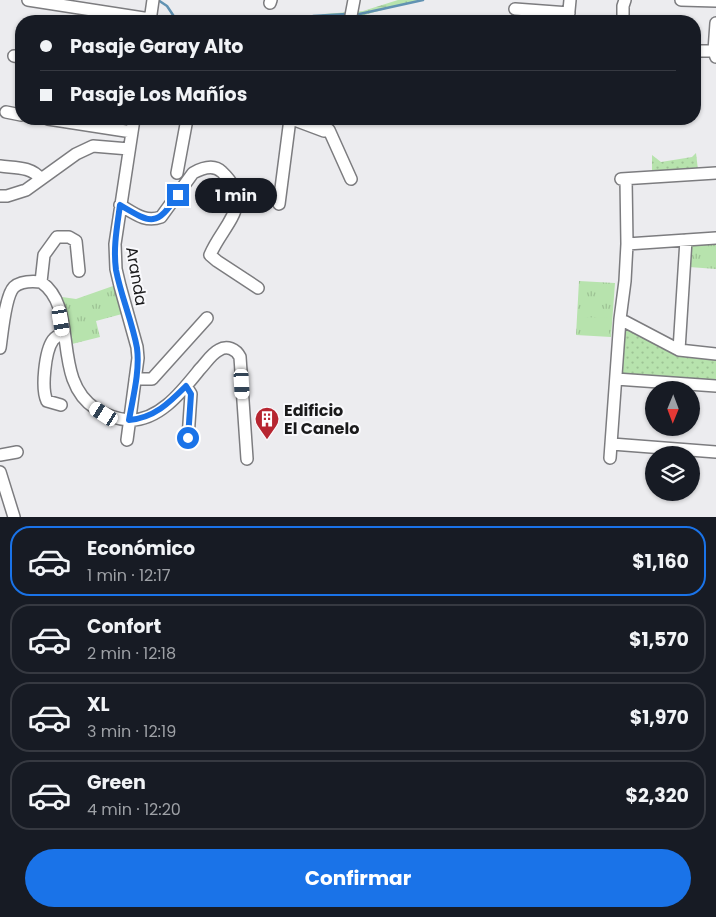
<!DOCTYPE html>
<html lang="es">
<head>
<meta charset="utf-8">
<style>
	:root { --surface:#171b24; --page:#242831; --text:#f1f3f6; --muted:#9ea1a6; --line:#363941; --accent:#1a73e8 }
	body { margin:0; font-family:Poppins,sans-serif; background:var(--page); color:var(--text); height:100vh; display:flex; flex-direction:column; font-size:19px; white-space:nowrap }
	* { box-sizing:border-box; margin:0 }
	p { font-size:16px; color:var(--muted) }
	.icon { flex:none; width:28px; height:28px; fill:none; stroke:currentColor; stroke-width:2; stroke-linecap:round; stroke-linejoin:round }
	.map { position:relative; height:517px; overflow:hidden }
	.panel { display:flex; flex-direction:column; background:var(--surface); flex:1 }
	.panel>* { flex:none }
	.guide { position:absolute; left:15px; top:15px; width:686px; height:110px; border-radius:20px; box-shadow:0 1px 4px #0004; display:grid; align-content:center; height:110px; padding:0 25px; background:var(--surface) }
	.needle { width:32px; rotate:181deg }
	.buttons { position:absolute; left:645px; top:381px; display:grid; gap:10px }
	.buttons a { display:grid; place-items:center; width:55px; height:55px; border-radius:50%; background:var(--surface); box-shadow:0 1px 4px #0004; font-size:25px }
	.end { position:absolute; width:22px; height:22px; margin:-11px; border:6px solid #1a73e8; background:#fff; box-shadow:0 0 0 2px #fff }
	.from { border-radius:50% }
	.bubble { position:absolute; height:35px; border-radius:18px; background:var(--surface); box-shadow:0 1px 4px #0004; font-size:16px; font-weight:700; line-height:35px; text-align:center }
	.car { position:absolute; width:15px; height:30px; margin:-15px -8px; border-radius:6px; box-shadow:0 0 4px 1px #0007; background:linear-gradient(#fff 24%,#345 0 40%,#fff 0 76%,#345 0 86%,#fff 0) }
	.guide b { display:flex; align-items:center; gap:18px; height:48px; font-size:19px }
	.guide b+b { border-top:1px solid var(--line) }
	.guide i { width:12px; height:12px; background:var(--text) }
	ul { padding:9px 0 0; list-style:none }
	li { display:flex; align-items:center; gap:15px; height:70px; margin:0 10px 8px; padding:0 15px; border:2px solid var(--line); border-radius:20px }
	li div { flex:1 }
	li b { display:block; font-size:19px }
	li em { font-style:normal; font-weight:700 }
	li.current { border-color:var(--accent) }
	li>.icon { width:45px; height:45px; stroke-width:1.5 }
	.action { display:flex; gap:10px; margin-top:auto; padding:10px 25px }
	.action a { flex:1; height:58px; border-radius:30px; background:var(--accent); color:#fff; font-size:20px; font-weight:700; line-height:58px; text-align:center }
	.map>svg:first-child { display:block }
	.grass { fill:url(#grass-dots) }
	.wetland { fill:url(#wetland-marsh) }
	.park { fill:url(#park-tufts) }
	.pitch { fill:#b7e3ad }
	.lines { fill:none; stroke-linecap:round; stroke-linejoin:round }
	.stream { stroke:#6192b2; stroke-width:2.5 }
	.minor-casing { stroke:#7c7c7f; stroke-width:14 }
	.minor { stroke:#fff; stroke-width:11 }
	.route { stroke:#1a73e8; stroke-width:6 }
	.labels { text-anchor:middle; stroke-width:4; stroke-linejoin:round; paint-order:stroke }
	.street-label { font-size:16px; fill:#1a1a1b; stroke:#f9f9fc }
	.poi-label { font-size:16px; font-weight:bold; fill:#1a1a1b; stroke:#f9f9fc; text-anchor:start }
</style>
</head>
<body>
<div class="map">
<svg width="716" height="517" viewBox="0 0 716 517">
	<defs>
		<pattern id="grass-dots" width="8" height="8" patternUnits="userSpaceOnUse" patternTransform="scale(1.25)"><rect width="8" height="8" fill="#b7e3ad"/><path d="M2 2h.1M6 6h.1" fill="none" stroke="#9dc294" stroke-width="1.8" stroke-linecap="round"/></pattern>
		<pattern id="wetland-marsh" width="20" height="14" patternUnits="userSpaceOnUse" patternTransform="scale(1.25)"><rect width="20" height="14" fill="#b7e3ad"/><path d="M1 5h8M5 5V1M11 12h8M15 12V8" fill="none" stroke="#9dc294"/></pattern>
		<pattern id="park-tufts" width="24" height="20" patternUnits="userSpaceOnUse" patternTransform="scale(1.25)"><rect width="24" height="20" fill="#b7e3ad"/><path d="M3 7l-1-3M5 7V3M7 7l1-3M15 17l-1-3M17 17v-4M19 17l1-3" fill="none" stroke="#9dc294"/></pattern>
	</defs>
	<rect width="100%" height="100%" fill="#ececef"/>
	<path class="grass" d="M 696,153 L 698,170 L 652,172 L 652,155 L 661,162 L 692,157 Z
		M 622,326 L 676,356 L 716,359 L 716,382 L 619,375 Z"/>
	<path class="wetland" d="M 398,0 L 419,0 L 364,15 L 301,21 L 324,14 L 363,11 Z"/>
	<path class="park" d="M 716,242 L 716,269 L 689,267 L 691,243 Z
		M 579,281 L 615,283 L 611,337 L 576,335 Z
		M 113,286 L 122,314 L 96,321 L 100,337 L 72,344 L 62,297 L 76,299 Z"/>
	<path class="pitch" d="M 583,317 L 609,318 L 609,335 L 583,334 Z"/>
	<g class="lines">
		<path class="stream" d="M 158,0 L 167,6 L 177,21
			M 355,15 L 423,0
			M 303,21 L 313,16 L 347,14"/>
		<defs>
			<path id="minor" d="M 28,0 L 150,19
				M 681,0 L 716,1
				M 270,3 L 271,0
				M 515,9 L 569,13
				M 150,21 L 153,0
				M 350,21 L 354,0
				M 568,21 L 570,0
				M 623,21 L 623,6 L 625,0
				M 695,51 L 714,51
				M 14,56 L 21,57
				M 716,57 L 714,51 L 716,23
				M 6,112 L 21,115
				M 48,119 L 132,132
				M 292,119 L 324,131 L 329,130
				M 329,130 L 351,179
				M 0,166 C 15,168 31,166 41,179
				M 177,173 L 187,119
				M 621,179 L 716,173
				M 0,196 L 7,196 L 26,190 L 76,154 L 93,146 L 129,149
				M 279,204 L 290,119
				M 120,205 C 134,213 145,223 161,217 L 193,173 C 202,168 214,164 222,172 C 256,204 223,224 210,255 L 217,261 L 258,288
				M 627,244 L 716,238
				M 41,282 L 44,255 L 57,237 L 69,237 L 76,241 L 79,271
				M 620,319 L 679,350 L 716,354
				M 0,348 C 2,335 5,296 14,287 C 21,281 32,281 41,282 C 80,309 50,379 96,409 C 106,415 117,419 128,420 C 159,422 183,390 200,369 C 206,363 211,354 219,350 C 227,345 236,349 240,357 L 247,459
				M 679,350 L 686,240
				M 135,379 L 152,379 L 207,318
				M 616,379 L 716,386
				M 186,386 L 191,394 L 188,438
				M 61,405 L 47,401 C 41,389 45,351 53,340 C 56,336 60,335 63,334
				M 127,440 L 138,358 L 137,347 L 120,286 L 116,269 L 115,244 L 134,119
				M 612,444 L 716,452
				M 0,455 L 17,452
				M 610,458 L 620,319 L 625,281 L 627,244 L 626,179
				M 0,472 L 14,517"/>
		</defs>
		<use href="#minor" class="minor-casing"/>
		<use href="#minor" class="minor"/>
	</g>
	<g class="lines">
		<path class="route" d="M 178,195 C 156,227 152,224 120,205 C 117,227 113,248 116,270 C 121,296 132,321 137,348 C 140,371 133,397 129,420 C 154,418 169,403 186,386 L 191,394 L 188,438"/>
	</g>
	<defs>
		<symbol id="building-pin" viewBox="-11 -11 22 30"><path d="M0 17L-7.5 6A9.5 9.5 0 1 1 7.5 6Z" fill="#b72631" stroke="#f9f9fc"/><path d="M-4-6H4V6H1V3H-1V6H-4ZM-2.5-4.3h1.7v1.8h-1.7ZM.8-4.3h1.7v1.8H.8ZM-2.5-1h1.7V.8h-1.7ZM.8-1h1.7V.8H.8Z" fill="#fff"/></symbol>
	</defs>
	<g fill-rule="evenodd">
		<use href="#building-pin" x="253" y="405" width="28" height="38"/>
	</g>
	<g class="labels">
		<g class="street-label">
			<text transform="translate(137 276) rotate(80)" y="6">Aranda</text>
		</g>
		<g class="poi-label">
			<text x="284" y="416">Edificio<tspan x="284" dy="18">El Canelo</tspan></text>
		</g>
	</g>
</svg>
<div class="buttons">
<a><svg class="needle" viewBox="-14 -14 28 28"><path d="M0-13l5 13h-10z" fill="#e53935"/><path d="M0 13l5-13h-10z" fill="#9ea1a6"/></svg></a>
<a><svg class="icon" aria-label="layers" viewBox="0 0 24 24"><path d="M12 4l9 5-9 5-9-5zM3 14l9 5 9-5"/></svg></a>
</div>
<i class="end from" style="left:188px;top:438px"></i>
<i class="end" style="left:178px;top:195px"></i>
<div class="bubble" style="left:195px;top:178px;width:82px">1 min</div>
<i class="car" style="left:61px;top:321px;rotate:171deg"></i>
<i class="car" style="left:242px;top:384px;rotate:177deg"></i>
<i class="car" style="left:104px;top:414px;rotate:303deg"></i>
<div class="guide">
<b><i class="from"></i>Pasaje Garay Alto</b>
<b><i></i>Pasaje Los Mañíos</b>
</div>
</div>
<section class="panel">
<ul>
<li class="current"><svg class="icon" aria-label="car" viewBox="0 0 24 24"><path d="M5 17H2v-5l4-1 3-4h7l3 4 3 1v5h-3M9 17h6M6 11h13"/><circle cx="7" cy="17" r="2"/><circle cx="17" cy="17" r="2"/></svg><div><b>Económico</b><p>1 min · 12:17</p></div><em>$1,160</em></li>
<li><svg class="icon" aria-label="car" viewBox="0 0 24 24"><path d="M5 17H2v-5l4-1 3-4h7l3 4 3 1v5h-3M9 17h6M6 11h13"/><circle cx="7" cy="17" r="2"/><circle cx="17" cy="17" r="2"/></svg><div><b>Confort</b><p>2 min · 12:18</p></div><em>$1,570</em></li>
<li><svg class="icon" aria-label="car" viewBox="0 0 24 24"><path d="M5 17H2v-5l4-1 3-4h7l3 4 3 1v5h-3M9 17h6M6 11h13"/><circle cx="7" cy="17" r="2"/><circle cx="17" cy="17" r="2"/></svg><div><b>XL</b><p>3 min · 12:19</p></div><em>$1,970</em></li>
<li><svg class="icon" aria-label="car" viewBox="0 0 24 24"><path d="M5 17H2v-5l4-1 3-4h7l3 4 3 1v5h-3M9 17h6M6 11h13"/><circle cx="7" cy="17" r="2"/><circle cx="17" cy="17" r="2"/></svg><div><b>Green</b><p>4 min · 12:20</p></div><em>$2,320</em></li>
</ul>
<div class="action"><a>Confirmar</a></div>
</section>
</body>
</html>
